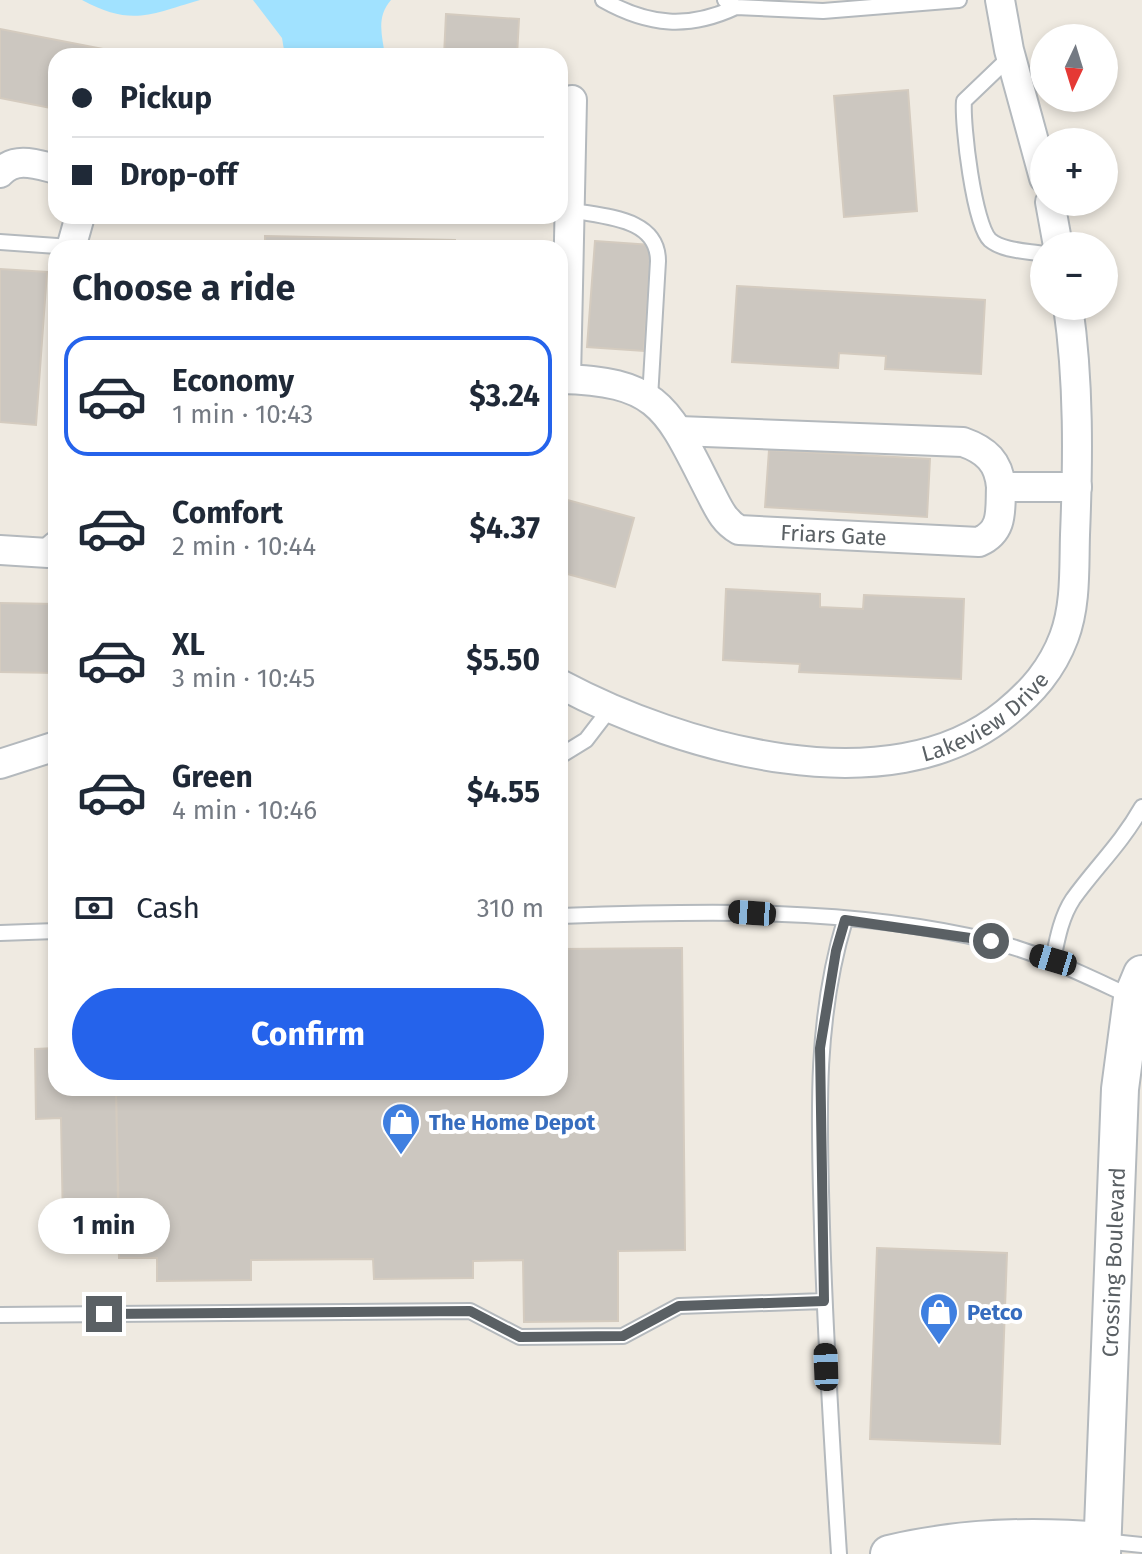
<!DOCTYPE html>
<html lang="en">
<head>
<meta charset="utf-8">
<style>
	:root { --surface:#fff; --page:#f2f2f3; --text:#1f2937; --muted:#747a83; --line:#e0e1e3; --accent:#2563eb }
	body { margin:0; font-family:"Fira Sans",sans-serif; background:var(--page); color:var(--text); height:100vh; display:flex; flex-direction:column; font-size:30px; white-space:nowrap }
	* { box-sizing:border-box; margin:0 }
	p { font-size:26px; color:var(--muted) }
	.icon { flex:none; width:44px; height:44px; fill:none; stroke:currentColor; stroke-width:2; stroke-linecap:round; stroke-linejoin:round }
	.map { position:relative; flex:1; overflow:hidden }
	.side { position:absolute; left:48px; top:240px; width:520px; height:856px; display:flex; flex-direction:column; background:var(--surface); border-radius:24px; box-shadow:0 4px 12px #0003 }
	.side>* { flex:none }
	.hud { position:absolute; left:48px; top:48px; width:520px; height:176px; border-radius:24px; box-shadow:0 4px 12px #0003; display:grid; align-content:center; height:176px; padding:0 24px; background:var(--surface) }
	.needle { width:52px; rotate:184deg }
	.buttons { position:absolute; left:1030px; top:24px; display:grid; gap:16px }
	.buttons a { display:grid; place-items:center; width:88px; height:88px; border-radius:50%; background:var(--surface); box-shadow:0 4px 12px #0003; font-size:40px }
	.end { position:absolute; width:36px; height:36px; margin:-18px; border:10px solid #5a6064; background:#fff; box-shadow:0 0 0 4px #fff }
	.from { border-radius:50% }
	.bubble { position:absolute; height:56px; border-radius:28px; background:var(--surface); box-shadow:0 4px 12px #0003; font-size:26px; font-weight:700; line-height:56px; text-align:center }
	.car { position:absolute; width:24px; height:48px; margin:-24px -12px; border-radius:10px; box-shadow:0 0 6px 2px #0007; background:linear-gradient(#222 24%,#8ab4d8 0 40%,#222 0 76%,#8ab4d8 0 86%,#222 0) }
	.hud b { display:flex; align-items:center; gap:28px; height:76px; font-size:30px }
	.hud b+b { border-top:2px solid var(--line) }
	.hud i { width:20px; height:20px; background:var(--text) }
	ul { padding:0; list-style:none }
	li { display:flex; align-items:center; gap:24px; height:120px; margin:0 16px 12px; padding:0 8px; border:4px solid transparent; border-radius:24px }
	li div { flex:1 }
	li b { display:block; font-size:30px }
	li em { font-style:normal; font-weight:700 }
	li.active { border-color:var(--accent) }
	li>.icon { width:72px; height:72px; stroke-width:1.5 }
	h2 { padding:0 24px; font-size:36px; line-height:96px }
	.pay { display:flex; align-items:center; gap:20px; height:88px; padding:0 24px; font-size:30px }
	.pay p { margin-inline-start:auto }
	.primary-button { display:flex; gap:16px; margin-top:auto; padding:16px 24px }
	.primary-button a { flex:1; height:92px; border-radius:48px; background:var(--accent); color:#fff; font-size:32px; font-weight:700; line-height:92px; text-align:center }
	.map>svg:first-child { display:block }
	.water { fill:#a1e2ff }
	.building { fill:#ccc7c0; stroke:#d4cbbf; stroke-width:2 }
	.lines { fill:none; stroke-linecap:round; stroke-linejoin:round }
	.service-casing { stroke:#b4b9bd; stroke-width:18 }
	.minor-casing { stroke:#b4b9bd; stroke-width:32 }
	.tertiary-casing { stroke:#b4b9bd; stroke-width:40 }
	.service { stroke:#fff; stroke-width:14 }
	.minor { stroke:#fff; stroke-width:28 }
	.tertiary { stroke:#fff; stroke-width:36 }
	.route { stroke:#5a6064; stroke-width:10 }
	.labels { text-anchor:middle; stroke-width:8; stroke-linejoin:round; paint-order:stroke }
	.street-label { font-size:22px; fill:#5a6064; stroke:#fff }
	.shop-label { font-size:22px; font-weight:bold; fill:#366cbe; stroke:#fff; text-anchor:start }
</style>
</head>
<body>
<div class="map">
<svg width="1142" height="1554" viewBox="0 0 1142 1554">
	<rect width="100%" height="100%" fill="#efeae1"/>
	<path class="water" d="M 82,0 L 200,0 C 151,14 132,27 82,0 Z
		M 253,0 L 391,0 C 376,17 382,35 385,56 L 285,56 L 282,38 Z"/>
	<path class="building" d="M 446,14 L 519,19 L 517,56 L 444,56 Z
		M 0,29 L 139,56 L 56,56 L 56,109 L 0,98 Z
		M 908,90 L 917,211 L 844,217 L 834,96 Z
		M 265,236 L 455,240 L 455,248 L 265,248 Z
		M 595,241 L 651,245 L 644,351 L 587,347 Z
		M 0,269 L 47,272 L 36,425 L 0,422 Z
		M 737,286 L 985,300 L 981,374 L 885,369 L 886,356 L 839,353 L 838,368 L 732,362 Z
		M 769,450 L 930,459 L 927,517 L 765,507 Z
		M 560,498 L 634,518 L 615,587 L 560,572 Z
		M 726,589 L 820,594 L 820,607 L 863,609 L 864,595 L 964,599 L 961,679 L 799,672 L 800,664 L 723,660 Z
		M 0,603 L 56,604 L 56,673 L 0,672 Z
		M 682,948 L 685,1250 L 618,1251 L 618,1321 L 524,1322 L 523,1260 L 473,1261 L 473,1278 L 374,1279 L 373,1259 L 251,1260 L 251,1280 L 157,1281 L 157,1258 L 119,1258 L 116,1088 L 560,1088 L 560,949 Z
		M 56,1048 L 56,1088 L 116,1088 L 119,1224 L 63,1225 L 61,1118 L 36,1119 L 35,1049 Z
		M 877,1248 L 1007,1253 L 1000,1444 L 870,1439 Z"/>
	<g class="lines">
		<defs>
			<path id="service" d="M 603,0 C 649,26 689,29 736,7
				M 725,0 L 736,7 L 823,11 L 959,0
				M 1011,56 L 964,101 C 962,124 974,225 990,240 C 1003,251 1028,251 1044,254
				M 570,210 C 603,217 658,217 658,261 L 650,398
				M 0,242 L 71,247
				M 560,756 L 586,740 L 609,710
				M 560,916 C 703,911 851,907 991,941 C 1041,953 1086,976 1132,997
				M 0,933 L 56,931
				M 1053,960 C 1057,940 1061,917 1073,899 C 1096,867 1121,844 1142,807
				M 0,1315 L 470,1311 L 520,1337 L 623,1336 L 679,1306 L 824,1301
				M 1103,1541 L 1142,1545
				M 839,1554 C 832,1445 825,1336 822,1227 C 819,1122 814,1022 845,920"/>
			<g id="minor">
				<path d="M 1000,0 L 1009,50 L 1044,178"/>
				<path d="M 0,173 C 15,156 36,164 56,169"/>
				<path d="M 1050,202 L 1058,246"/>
				<path d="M 71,248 L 80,216"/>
				<path id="s1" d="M 560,379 C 661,381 668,410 710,492 C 718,507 723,521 739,530 L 979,542 C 1004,531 1000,510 1001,487"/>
				<path d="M 566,379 L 572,100"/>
				<path d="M 679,431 L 963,442 C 986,450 999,462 1001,487 L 1077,487"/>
				<path d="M 0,550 L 48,553 L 56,546"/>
				<path id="s2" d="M 560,684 C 680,748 889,809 1006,713 C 1032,692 1052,669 1064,637 C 1076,605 1074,569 1075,535 C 1078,460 1079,381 1068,306"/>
				<path d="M 0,764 L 56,746"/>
			</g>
			<g id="tertiary">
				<path d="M 889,1554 C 959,1537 1032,1535 1103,1541"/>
				<path id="s3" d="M 1102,1554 L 1120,1089 L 1132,998 L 1142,974"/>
			</g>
		</defs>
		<use href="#service" class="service-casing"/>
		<use href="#minor" class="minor-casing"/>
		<use href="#tertiary" class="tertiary-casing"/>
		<use href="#service" class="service"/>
		<use href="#minor" class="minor"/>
		<use href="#tertiary" class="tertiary"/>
	</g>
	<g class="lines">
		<path class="route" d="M 104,1314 L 470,1311 L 520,1337 L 623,1336 L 679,1306 L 824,1301 L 820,1048 L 836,951 L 845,920 L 991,941"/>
	</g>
	<defs>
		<symbol id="shop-pin" viewBox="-11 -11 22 30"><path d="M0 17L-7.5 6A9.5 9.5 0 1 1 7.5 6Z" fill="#3f7fe0" stroke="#fff"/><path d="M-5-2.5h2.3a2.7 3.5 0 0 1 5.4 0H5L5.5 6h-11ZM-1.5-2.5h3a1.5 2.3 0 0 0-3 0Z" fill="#fff"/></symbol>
	</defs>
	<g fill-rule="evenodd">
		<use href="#shop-pin" x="379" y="1100" width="44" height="60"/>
		<use href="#shop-pin" x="917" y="1290" width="44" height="60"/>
	</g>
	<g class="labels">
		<g class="street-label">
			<text dy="8" stroke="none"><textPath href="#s1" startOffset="348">Friars Gate</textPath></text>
			<text dy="8" stroke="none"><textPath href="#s2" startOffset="450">Lakeview Drive</textPath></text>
			<text dy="8" stroke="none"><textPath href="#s3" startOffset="292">Crossing Boulevard</textPath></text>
		</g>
		<g class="shop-label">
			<text x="429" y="1130">The Home Depot</text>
			<text x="967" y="1320">Petco</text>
		</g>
	</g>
</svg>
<div class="buttons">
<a><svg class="needle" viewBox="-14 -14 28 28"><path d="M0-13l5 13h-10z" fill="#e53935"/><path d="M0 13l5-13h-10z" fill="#747a83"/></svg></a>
<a>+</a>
<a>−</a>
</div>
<i class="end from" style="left:991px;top:941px"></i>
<i class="end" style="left:104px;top:1314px"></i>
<div class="bubble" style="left:38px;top:1198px;width:132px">1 min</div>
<i class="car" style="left:752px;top:913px;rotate:274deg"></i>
<i class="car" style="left:1053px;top:960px;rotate:287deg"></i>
<i class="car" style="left:826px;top:1367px;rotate:358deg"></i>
<div class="hud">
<b><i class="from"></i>Pickup</b>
<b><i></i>Drop-off</b>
</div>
<section class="side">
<h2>Choose a ride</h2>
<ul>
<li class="active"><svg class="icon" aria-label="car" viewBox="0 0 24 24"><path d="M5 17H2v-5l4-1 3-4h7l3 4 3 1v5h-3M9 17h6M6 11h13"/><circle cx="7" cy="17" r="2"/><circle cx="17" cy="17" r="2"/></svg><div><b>Economy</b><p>1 min · 10:43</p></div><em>$3.24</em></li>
<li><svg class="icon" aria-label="car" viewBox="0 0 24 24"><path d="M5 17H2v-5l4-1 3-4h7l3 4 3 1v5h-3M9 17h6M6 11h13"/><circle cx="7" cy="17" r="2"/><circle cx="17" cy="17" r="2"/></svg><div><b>Comfort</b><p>2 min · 10:44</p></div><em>$4.37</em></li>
<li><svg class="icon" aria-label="car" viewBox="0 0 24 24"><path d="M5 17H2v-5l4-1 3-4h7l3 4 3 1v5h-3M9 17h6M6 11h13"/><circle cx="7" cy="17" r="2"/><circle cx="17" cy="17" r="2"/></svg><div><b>XL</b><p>3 min · 10:45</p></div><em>$5.50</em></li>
<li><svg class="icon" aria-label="car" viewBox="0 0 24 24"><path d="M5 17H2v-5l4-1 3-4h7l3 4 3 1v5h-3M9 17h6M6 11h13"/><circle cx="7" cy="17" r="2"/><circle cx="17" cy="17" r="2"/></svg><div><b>Green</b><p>4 min · 10:46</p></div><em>$4.55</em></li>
</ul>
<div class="pay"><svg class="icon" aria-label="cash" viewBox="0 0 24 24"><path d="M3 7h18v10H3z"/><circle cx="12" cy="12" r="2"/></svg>Cash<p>310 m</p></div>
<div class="primary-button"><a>Confirm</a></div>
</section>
</div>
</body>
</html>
